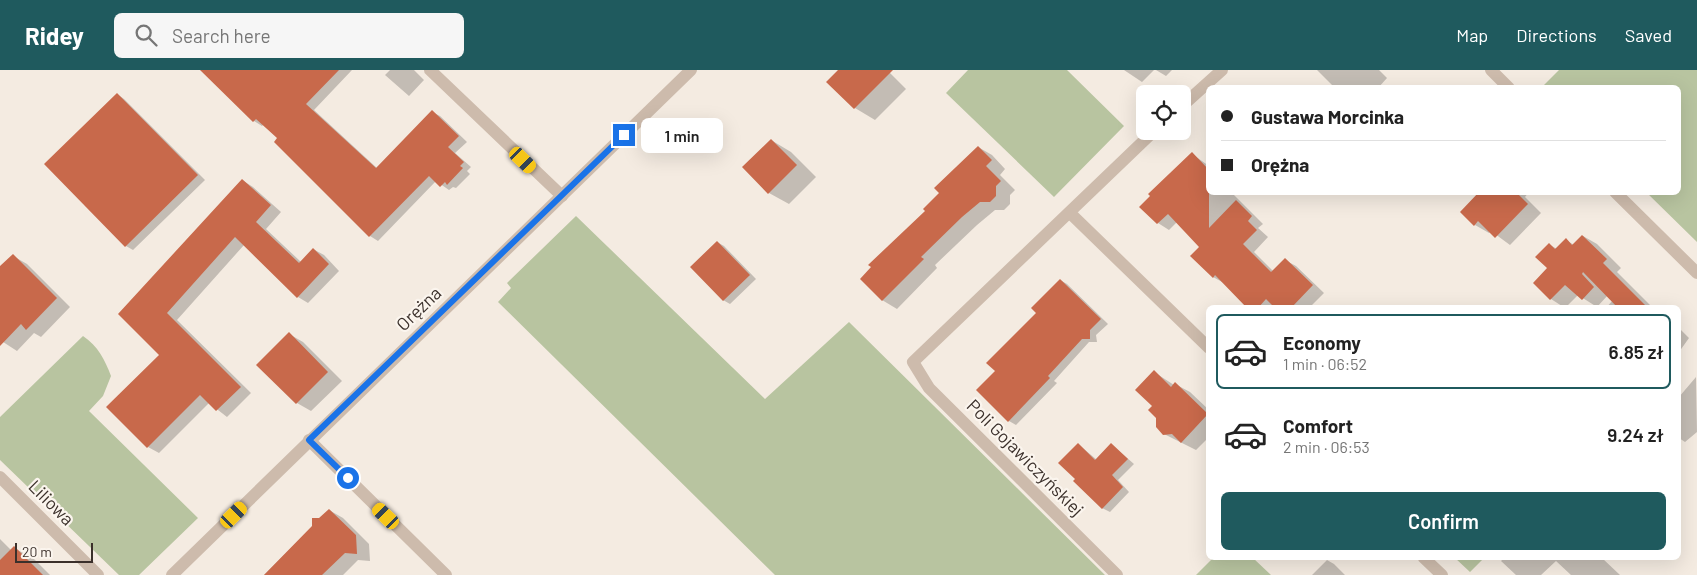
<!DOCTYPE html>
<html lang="en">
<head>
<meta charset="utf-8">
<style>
	:root { --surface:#fff; --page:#f6f6f6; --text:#222; --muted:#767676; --line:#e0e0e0; --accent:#1f5a5e }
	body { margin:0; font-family:Barlow,sans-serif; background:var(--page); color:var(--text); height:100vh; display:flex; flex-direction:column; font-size:19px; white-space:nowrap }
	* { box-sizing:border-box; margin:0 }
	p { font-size:16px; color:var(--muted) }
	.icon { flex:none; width:28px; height:28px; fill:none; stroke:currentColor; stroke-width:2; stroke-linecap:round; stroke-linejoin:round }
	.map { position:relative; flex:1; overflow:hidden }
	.drawer { position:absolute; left:1206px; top:235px; width:475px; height:255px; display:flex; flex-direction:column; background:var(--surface); border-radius:8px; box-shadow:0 5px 20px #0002 }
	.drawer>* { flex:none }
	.guide { position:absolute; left:1206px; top:15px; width:475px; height:110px; border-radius:8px; box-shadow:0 5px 20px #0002; display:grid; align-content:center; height:110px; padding:0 15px; background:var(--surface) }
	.fabs { position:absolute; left:1136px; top:15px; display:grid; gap:10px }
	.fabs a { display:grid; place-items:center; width:55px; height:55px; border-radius:8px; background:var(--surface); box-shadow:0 5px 20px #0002; font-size:25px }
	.scale { position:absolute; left:15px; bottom:12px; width:78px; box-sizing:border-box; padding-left:5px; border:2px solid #3b302b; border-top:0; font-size:14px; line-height:18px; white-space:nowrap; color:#3b302b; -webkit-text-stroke:4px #fbf5ee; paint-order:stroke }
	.end { position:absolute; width:22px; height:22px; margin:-11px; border:6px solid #1a73e8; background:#fff; box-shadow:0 0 0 2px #fff }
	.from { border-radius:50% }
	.bubble { position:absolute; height:35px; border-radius:8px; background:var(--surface); box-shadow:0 5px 20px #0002; font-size:16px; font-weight:600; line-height:35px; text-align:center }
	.car { position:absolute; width:15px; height:30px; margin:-15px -8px; border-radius:6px; box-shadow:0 0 4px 1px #0007; background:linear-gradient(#f5c518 24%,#345 0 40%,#f5c518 0 76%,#345 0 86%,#f5c518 0) }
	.guide b { display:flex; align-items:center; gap:18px; height:48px; font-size:19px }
	.guide b+b { border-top:1px solid var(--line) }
	.guide i { width:12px; height:12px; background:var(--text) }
	ul { padding:9px 0 0; list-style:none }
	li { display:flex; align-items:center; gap:15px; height:75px; margin:0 10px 8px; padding:0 5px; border:2px solid transparent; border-radius:8px }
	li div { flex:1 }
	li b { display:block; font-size:19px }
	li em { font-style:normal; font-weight:600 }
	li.on { border-color:var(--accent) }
	li>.icon { width:45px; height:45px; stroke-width:1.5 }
	.primary-button { display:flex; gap:10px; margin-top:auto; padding:10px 15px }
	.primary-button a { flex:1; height:58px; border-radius:8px; background:var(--accent); color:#fff; font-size:20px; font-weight:600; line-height:58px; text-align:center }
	header { display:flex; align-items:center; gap:30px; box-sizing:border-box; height:70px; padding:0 25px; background:var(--accent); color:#fff }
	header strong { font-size:24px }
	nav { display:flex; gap:28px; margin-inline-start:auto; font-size:18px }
	.search { width:350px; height:45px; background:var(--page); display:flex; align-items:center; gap:12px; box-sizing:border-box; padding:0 18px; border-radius:8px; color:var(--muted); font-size:19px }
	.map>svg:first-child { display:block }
	.green { fill:#b8c4a0 }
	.shadow { fill:#0003 }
	.building { fill:#c8694b }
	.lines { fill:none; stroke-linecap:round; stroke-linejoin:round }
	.service { stroke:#cdbbac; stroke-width:12 }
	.minor { stroke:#cdbbac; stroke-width:12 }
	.tertiary { stroke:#cdbbac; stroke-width:12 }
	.route { stroke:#1a73e8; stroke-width:6 }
	.labels { text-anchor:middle; stroke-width:4.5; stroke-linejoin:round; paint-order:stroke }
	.street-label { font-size:18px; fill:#3b302b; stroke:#fbf5ee }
</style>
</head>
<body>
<header>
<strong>Ridey</strong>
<div class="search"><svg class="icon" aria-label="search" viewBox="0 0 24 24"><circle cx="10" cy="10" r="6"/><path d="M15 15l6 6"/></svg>Search here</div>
<nav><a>Map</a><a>Directions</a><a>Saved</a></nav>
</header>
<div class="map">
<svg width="1697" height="505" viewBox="0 0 1697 505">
	<rect width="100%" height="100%" fill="#f4ebe1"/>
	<path class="green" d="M 968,0 L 1067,0 L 1124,56 L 1054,127 L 946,23 Z
		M 1559,0 L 1697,0 L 1697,172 L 1647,123 L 1679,122 L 1679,18 L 1542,17 Z
		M 576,146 L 765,329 L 849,252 L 1105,505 L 775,505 L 498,232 L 511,218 L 507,213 Z
		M 83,266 C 98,276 105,290 111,306 L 103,326 L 89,341 L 198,448 L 139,505 L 119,505 L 0,390 L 0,347 Z
		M 1213,488 L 1253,488 L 1271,505 L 1196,505 Z
		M 1455,488 L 1484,488 L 1470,502 Z"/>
	<path class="shadow" d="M 202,0 L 352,0 L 314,40 L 378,99 L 432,42 L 440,46 L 467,72 L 455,83 L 471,97 L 467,101 L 470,104 L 456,118 L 453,117 L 449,120 L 436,111 L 378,171 L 370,166 L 276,72 L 279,68 L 264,54 L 262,56 L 254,51 Z
		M 390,0 L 414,0 L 424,10 L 409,26 L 385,5 Z
		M 847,0 L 887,0 L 906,19 L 875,50 L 855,38 L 832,15 Z
		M 1124,0 L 1154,0 L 1142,12 Z
		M 1156,0 L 1172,0 L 1166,6 Z
		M 1317,0 L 1379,0 L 1387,8 L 1378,18 L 1335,18 Z
		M 117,24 L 124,29 L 205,110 L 133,180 L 126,176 Z
		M 771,70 L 791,82 L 816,107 L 789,134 L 769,123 Z
		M 978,77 L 992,85 L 1005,99 L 1000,105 L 1015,120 L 1010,125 L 1010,134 L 1004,140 L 995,140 L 977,155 L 935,195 L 937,198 L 897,239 L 882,230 L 927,141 Z
		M 1192,84 L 1209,96 L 1209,122 L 1231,122 L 1263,154 L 1258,158 L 1268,167 L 1254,182 L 1274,202 L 1285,190 L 1296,196 L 1324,223 L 1309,238 L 1249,238 L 1224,213 L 1213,207 L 1201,177 L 1177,152 L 1169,160 L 1158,153 Z
		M 242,110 L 253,117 L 281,142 L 266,159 L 301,192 L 313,179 L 324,185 L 339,201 L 308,233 L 298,227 L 244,175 L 177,250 L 251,323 L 227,347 L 209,333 L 159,383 L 148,377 L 161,285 L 120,244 Z
		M 1481,122 L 1529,122 L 1525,127 L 1541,143 L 1510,175 L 1491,161 L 1489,163 L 1475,155 Z
		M 1583,166 L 1597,174 L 1621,198 L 1617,202 L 1653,238 L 1606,238 L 1613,230 L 1608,225 L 1597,237 L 1578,225 L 1565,238 L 1551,229 L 1534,213 L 1549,198 L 1550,175 L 1557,179 L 1566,170 L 1574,175 Z
		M 717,172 L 724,176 L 756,209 L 730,234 L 723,230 Z
		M 13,186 L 27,194 L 70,237 L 41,267 L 34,263 L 17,281 L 0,270 L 0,198 Z
		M 1060,210 L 1067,214 L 1108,254 L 1096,265 L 1097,272 L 1089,272 L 1054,311 L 1057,313 L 1016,355 L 1009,351 L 996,301 Z
		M 1679,258 L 1689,268 L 1679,282 Z
		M 289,264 L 303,272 L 342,311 L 311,341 L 297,333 Z
		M 1154,302 L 1174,315 L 1175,314 L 1190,322 L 1209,340 L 1209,367 L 1196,380 L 1164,364 L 1154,336 Z
		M 1696,307 L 1697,362 L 1685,372 L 1679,368 L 1679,327 Z
		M 1078,374 L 1097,390 L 1111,374 L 1134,394 L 1118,410 L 1129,422 L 1110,442 L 1102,438 Z
		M 329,440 L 343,448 L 369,474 L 370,491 L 358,490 L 343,505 L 264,505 Z
		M 0,469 L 11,480 L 14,478 L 34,489 L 50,505 L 0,505 Z
		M 1504,488 L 1602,488 L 1620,505 L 1571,505 L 1556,491 L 1541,505 L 1516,505 L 1501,491 Z
		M 1327,490 L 1334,494 L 1345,505 L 1312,505 Z"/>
	<path class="building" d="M 200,0 L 339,0 L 306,34 L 376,98 L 432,40 L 459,66 L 448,77 L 464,92 L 460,96 L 463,98 L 447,115 L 445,112 L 440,117 L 429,106 L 369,167 L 274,72 L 277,68 L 256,49 L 253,52 Z
		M 838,0 L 893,0 L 854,39 L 826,12 Z
		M 117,23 L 198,105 L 125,177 L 44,94 Z
		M 771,69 L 797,95 L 768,124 L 742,97 Z
		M 978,76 L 992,90 L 986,96 L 1001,111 L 996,116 L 996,126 L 990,132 L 980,132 L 962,147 L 921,187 L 924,189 L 882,231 L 860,209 L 871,197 L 868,195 L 925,141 L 923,139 L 939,123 L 934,118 Z
		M 1192,82 L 1209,100 L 1209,158 L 1236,130 L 1252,146 L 1248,151 L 1257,160 L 1243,174 L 1271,202 L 1285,188 L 1313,215 L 1291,238 L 1275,238 L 1266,229 L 1258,238 L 1247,238 L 1215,205 L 1213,208 L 1190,186 L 1199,177 L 1168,144 L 1157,154 L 1139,137 L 1150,126 L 1148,124 Z
		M 242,109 L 271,135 L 256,152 L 299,193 L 313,178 L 329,194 L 297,228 L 235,167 L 167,243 L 241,317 L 216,341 L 200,325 L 147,378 L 106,337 L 159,285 L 118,244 Z
		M 1479,122 L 1516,122 L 1528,134 L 1495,168 L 1478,151 L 1474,156 L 1460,142 Z
		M 1582,165 L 1607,189 L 1603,193 L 1648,238 L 1618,238 L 1583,202 L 1582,204 L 1594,217 L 1582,230 L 1565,215 L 1550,230 L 1533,213 L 1547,198 L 1535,187 L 1549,173 L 1555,179 L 1566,168 L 1572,175 Z
		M 717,171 L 750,205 L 723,231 L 690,197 Z
		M 13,184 L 57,228 L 26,260 L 21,254 L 0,276 L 0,196 Z
		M 1060,209 L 1101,249 L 1090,260 L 1090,269 L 1082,269 L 1048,306 L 1050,308 L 1008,352 L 976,320 L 995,301 L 986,293 L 1036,243 L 1031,238 Z
		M 289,262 L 328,302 L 296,334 L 256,295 Z
		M 1154,300 L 1171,317 L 1175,312 L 1208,344 L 1181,373 L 1172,364 L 1163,365 L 1156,357 L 1156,348 L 1148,340 L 1152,336 L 1135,320 Z
		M 1078,373 L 1095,390 L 1111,373 L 1128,389 L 1112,405 L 1123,417 L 1102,439 L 1073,411 L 1075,409 L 1058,393 Z
		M 329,439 L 356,465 L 357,484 L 345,483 L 322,505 L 264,505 L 312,456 L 312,448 L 319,448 Z
		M 14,476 L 43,505 L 0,505 L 0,490 Z"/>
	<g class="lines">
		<path class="service" d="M 430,0 L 562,126"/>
		<path class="minor" d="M 1491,0 L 1509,18
			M 1182,36 L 1222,0
			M 1615,122 L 1697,203
			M 1070,143 L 1209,278
			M 309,370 L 446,505
			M 0,407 L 98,505
			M 1424,488 L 1442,505
			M 1117,505 L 929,318 L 913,292 L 1154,61"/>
		<path class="tertiary" d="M 172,505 L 691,0"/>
	</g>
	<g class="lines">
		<path class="route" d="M 348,408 L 309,370 L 624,65"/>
	</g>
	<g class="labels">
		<g class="street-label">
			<text transform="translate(419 239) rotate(-44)" y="6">Orężna</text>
			<text transform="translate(1025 388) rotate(45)" y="6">Poli Gojawiczyńskiej</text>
			<text transform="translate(51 433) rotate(45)" y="6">Liliowa</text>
		</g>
	</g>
</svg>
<div class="fabs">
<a><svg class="icon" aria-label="locate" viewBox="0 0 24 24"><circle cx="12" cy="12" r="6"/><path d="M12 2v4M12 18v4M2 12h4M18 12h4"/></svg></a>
</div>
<div class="scale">20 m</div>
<i class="end from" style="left:348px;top:408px"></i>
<i class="end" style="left:624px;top:65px"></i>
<div class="bubble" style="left:641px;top:48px;width:82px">1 min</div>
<i class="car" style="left:523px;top:90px;rotate:134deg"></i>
<i class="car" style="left:234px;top:445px;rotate:45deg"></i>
<i class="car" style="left:386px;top:446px;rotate:314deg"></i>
<div class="guide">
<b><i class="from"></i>Gustawa Morcinka</b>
<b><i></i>Orężna</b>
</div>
<section class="drawer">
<ul>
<li class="on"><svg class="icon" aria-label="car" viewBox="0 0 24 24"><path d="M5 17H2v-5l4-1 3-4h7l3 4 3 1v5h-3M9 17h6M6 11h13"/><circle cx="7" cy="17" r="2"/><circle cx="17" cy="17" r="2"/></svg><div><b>Economy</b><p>1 min · 06:52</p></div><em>6.85 zł</em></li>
<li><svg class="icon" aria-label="car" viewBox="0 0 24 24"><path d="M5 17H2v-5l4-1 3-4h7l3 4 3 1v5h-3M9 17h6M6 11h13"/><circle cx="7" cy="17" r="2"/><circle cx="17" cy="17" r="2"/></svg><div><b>Comfort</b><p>2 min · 06:53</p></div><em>9.24 zł</em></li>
</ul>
<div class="primary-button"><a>Confirm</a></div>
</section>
</div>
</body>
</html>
